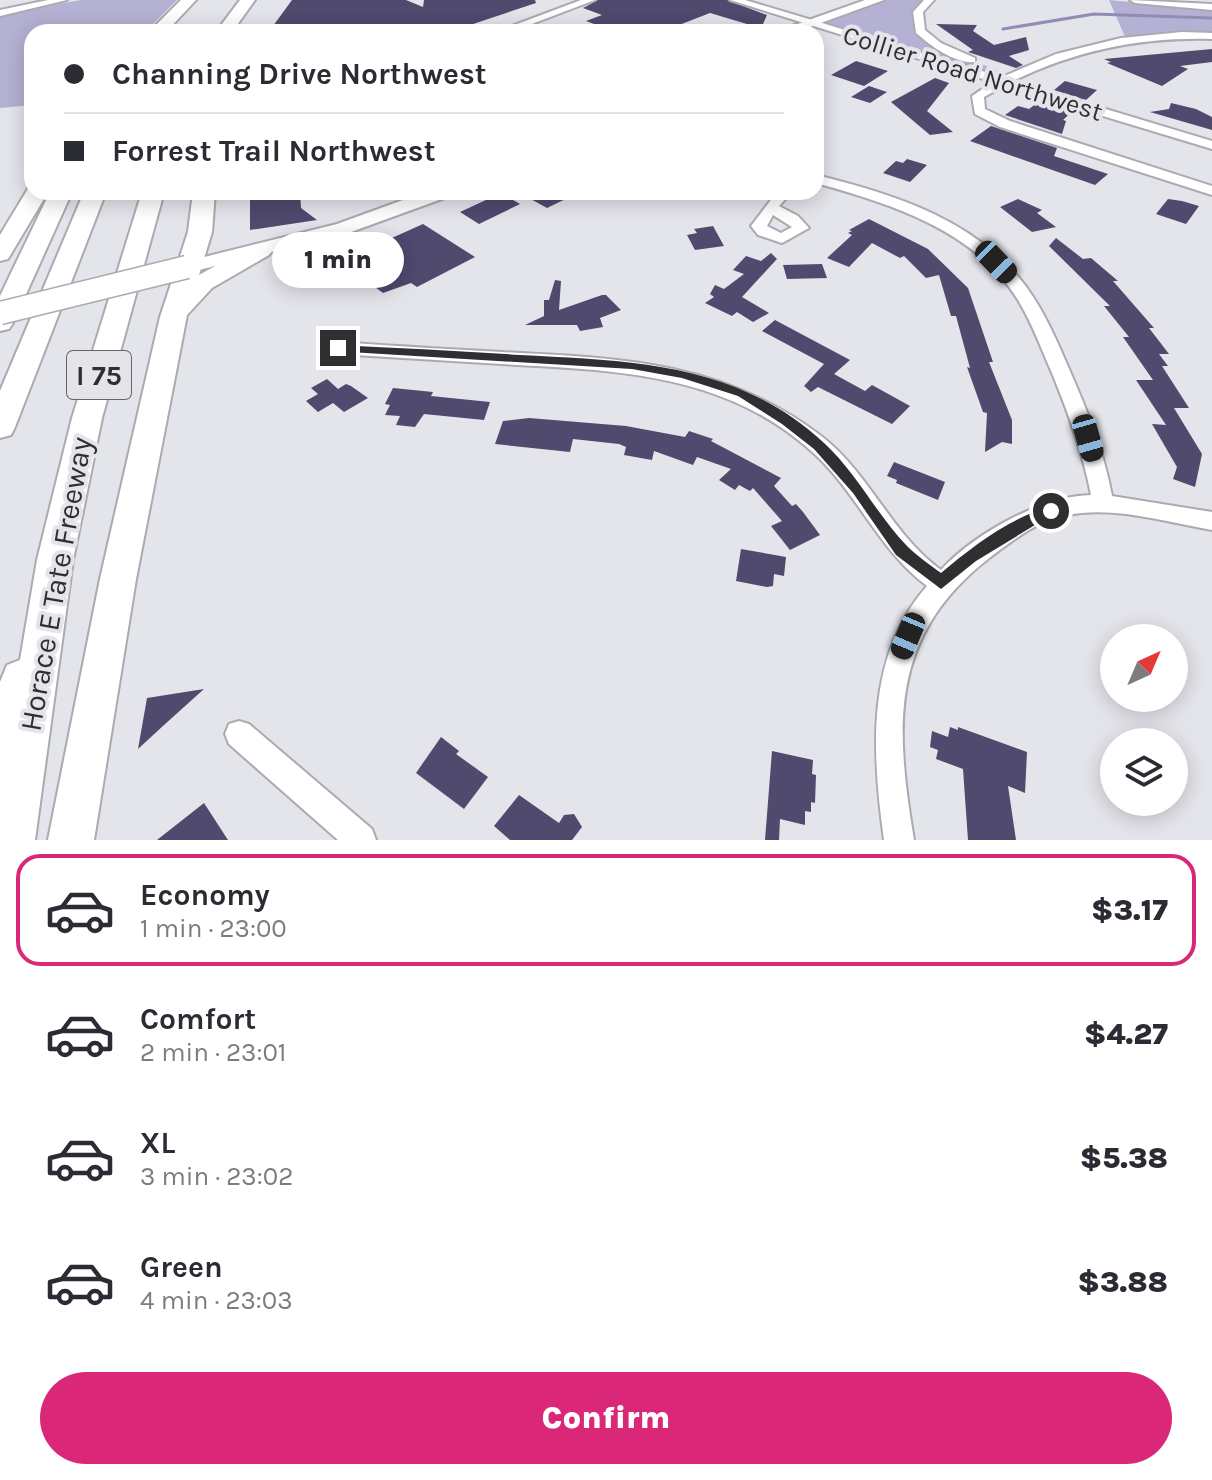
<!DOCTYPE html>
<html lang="en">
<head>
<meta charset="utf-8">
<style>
	:root { --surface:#fff; --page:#f2f2f3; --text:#2b2b33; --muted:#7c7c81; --line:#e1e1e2; --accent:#db2777 }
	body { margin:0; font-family:Karla,sans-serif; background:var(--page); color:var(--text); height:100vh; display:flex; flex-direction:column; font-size:30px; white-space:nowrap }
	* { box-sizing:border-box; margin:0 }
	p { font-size:26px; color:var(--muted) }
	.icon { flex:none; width:44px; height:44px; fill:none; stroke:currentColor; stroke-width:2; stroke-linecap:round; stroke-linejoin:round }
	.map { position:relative; height:840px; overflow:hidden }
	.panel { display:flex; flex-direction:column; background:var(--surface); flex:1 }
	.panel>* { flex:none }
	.banner { position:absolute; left:24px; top:24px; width:800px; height:176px; border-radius:24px; box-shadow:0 4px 20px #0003; display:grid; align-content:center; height:176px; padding:0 40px; background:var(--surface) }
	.needle { width:52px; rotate:44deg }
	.fabs { position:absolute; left:1100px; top:624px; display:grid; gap:16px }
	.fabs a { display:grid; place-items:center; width:88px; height:88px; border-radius:50%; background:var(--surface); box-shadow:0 4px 20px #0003; font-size:40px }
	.end { position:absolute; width:36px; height:36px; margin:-18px; border:10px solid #2f2f32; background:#fff; box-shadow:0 0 0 4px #fff }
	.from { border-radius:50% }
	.bubble { position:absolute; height:56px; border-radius:28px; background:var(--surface); box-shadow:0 4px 20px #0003; font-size:26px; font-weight:800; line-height:56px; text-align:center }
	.car { position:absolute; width:24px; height:48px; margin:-24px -12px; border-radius:10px; box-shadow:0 0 6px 2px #0007; background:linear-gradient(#222 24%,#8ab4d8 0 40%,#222 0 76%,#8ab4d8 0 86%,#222 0) }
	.banner b { display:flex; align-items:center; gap:28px; height:76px; font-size:30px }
	.banner b+b { border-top:2px solid var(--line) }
	.banner i { width:20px; height:20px; background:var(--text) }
	ul { padding:14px 0 0; list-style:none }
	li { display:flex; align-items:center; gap:24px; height:112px; margin:0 16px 12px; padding:0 24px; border:4px solid transparent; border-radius:24px }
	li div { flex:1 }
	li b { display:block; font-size:30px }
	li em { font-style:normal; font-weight:800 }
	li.active { border-color:var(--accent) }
	li>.icon { width:72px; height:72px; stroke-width:1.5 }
	.cta { display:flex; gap:16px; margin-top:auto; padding:16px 40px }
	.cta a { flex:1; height:92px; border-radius:48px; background:var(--accent); color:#fff; font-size:32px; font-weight:800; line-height:92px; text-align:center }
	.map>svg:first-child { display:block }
	.green { fill:#b4b1d4 }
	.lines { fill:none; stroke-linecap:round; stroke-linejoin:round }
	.stream { stroke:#918cb4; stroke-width:3 }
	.building { fill:#4f4a6e }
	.minor-casing { stroke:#aaaab1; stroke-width:4 }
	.major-casing { stroke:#aaaab1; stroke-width:4 }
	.highway-casing { stroke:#aaaab1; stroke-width:4 }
	.minor { fill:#fff; fill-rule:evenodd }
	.major { fill:#fff; fill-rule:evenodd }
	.highway { fill:#fff; fill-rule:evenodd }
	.major-bridge-casing { stroke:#aaaab1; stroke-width:25; stroke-linecap:butt }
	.major-bridge { stroke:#fff; stroke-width:22 }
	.route { fill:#2f2f32 }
	.labels { text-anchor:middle; stroke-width:8; stroke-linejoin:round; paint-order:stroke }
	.far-street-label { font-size:26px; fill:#2f2f32; stroke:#e4e4eb }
	.shield { fill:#e4e4eb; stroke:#65656a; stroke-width:2 }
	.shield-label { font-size:28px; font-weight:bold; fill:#2f2f32 }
	.street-label { font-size:30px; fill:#2f2f32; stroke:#e4e4eb }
</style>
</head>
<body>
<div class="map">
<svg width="1212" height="840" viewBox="0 0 1212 840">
	<rect width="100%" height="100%" fill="#e4e4eb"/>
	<path class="green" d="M 81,0 L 177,0 L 145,32 L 32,32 L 32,105 L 0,108 L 0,15 Z
		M 879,0 L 929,0 L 918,12 L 927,38 L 971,60 L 1012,76 L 1005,78 L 806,22 Z
		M 1109,0 L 1212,10 L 1212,33 L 1125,37 Z"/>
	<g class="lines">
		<path class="stream" d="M 1003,29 L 1094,14 L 1212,18"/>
	</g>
	<path class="building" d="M 292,0 L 406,0 L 423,7 L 424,0 L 535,0 L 536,3 L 449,32 L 276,32 L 281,26 L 273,26 Z
		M 598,0 L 727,0 L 767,15 L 763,24 L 757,27 L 710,13 L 661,32 L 616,32 L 586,21 L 602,15 L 583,8 Z
		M 936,24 L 977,25 L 973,31 L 994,45 L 1026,37 L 1029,50 L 1009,56 L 1023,65 L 1016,68 L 968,52 L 973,50 Z
		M 1212,49 L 1212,62 L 1180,66 L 1188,69 L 1162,86 L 1107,63 L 1111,62 L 1104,59 Z
		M 856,61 L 888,71 L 864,86 L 831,75 Z
		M 935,78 L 949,83 L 927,111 L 953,132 L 930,135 L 891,102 Z
		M 1065,81 L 1097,90 L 1086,100 L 1054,90 Z
		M 869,86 L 887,92 L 870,103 L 851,97 Z
		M 1041,100 L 1074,110 L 1063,120 L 1066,121 L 1062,134 L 1005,115 L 1018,106 L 1029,109 Z
		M 1171,103 L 1196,109 L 1212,117 L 1212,130 L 1150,112 L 1169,109 Z
		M 991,126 L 1057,148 L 1054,156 L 1108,174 L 1095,185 L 970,141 Z
		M 907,159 L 927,165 L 910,182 L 883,173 L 896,161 L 903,163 Z
		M 250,192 L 300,192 L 301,208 L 317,220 L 250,230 Z
		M 518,192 L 580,192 L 547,208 Z
		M 501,193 L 520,204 L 479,224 L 460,212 Z
		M 1018,199 L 1042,210 L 1037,213 L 1056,227 L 1032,232 L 1000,207 Z
		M 1168,199 L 1182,201 L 1199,206 L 1186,224 L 1156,214 Z
		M 869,219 L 928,249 L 968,288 L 993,362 L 989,362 L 1012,420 L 1012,444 L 1002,442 L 985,452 L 987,413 L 983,412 L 967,367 L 970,368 L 956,316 L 951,316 L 939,275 L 926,278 L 904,256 L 900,258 L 872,243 L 849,267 L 827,258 L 852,235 L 848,233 L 852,231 L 849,230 Z
		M 423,224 L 475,257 L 417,287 L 411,283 L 383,293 L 342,263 L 347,261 L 345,259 Z
		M 713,226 L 724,246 L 695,250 L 687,235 L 697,233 L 694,229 Z
		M 1056,238 L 1083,259 L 1091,258 L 1118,281 L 1113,281 L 1154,328 L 1149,328 L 1169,354 L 1159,354 L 1168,366 L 1162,366 L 1189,408 L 1174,408 L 1202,454 L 1195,487 L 1173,479 L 1177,467 L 1152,424 L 1166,425 L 1136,380 L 1153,380 L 1123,337 L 1129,337 L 1104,306 L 1110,306 L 1049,246 Z
		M 771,253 L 777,259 L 742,297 L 769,313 L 753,322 L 737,312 L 732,316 L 705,303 L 714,297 L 710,294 L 715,285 L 724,289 L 744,274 L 733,270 L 746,256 L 761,261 Z
		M 822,264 L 827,278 L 787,279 L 783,265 Z
		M 555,280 L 561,281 L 559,310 L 602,295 L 606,295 L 621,310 L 600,318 L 603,327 L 580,331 L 577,325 L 525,325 L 544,316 L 544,300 L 549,300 Z
		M 775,320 L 850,360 L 834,374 L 865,391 L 872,385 L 910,406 L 892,424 L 818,387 L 811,392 L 804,386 L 824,364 L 762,331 Z
		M 327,379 L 338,389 L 346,384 L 351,386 L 368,398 L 344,412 L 333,403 L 318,412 L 306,401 L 318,394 L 311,388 Z
		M 393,388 L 433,392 L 431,396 L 490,402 L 484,420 L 424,414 L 415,427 L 396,425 L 400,416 L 385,415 L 390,405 L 385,404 Z
		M 529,418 L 626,426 L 685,437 L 689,431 L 713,439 L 711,441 L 781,478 L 774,486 L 792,506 L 796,504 L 803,512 L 820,535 L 790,550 L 771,526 L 782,521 L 753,488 L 750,491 L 739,485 L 735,490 L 719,480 L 731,469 L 697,457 L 693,465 L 654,451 L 652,460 L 624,455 L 626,447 L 619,444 L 573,439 L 570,452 L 495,444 L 503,421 Z
		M 894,462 L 945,482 L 938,500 L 896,483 L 897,480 L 887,476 Z
		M 741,549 L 786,557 L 784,576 L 774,574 L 773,586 L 767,587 L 736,581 Z
		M 204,689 L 164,725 L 138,749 L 147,698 Z
		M 950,727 L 958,730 L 958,727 L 1027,752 L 1025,793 L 1008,786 L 1016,840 L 968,840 L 963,769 L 936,759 L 938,750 L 930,747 L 932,731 L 948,737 Z
		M 441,737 L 459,751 L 456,754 L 488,777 L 464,809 L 416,773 Z
		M 772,751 L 813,760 L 812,774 L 816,775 L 815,803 L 811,802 L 811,812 L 805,811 L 805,825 L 780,819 L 779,840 L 765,840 Z
		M 519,795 L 559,823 L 564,815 L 574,814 L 582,827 L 572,840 L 510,840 L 494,826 Z
		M 204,803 L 228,840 L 157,840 Z"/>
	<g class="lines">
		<defs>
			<path id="minor" d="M 48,0 L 67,0 L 0,16 L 0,10 Z
				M 581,0 L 595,0 L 511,32 L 496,32 Z
				M 730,0 L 745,0 L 1002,77 L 1056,54 L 1121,38 L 1182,32 L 1212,33 L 1212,39 C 1141,37 1077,50 1013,81 L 1212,141 L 1212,149 L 1004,86 L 984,97 L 985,109 L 1010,121 L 1212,186 L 1212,195 L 1000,127 L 975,114 L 972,96 L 993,82 Z
				M 924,0 L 934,0 L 923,12 L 925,30 L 941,43 L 975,58 L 975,62 C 955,64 931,46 916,33 L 913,12 Z
				M 1130,0 L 1212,4 L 1212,10 L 1135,3 Z
				M 816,175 C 894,194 977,220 1027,288 C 1045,313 1057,341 1069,369 C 1087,410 1104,452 1112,496 L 1212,512 L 1212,530 C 1165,522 1115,506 1067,515 C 1039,519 1011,542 988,559 C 889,637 895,726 914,840 L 884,840 C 872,754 865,656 927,586 C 877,549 856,489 809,449 C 722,372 611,370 501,364 C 447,361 392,357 338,354 L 329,348 L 338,342 C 393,346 447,349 502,352 C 620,358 722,361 820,435 C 869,472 891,534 941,570 C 974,534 1041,496 1091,495 C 1083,453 1068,412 1052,373 C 1041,348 1032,323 1018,300 C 975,230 891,204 816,183 Z
				M 777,192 L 792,192 L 779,206 L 798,216 L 809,228 L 782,243 L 758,235 L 751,226 ZM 773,215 L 792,227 L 781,233 L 767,226 Z
				M 239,721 L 249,724 L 372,829 L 376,840 L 338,840 L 229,744 L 225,734 L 229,724 Z"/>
			<path id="major" d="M 865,0 L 884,0 L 796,32 L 775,32 Z
				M 425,192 L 452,192 L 450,196 L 351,232 L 187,273 L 176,267 L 180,263 L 337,224 Z"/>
			<path id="highway" d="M 181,0 L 196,0 L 166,32 L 149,32 Z
				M 240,0 L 255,0 L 232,32 L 216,32 Z
				M 29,187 L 32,187 L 32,192 L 48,192 L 8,259 L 0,261 L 0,235 Z
				M 50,192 L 72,192 L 13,323 L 9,329 L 0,331 L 0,296 Z
				M 84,192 L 106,192 L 15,427 L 11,435 L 0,438 L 0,391 Z
				M 142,192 L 164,192 L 102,418 L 73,560 L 35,840 L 0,840 L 0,682 L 7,665 L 20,660 L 37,560 L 72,418 Z
				M 193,192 L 215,192 L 212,232 L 199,275 L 253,245 L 269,245 L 273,250 L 269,255 L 212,288 L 187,315 L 136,579 L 94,840 L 48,840 L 100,579 L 160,317 L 188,232 Z"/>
		</defs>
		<use href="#minor" class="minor-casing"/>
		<use href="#major" class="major-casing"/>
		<use href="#highway" class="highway-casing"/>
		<use href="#minor" class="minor"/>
		<use href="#major" class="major"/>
		<use href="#highway" class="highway"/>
		<defs>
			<path id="major-bridge" d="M 0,313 L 187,267"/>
		</defs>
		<use href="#major-bridge" class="major-bridge-casing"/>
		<use href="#major-bridge" class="major-bridge"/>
	</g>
	<path class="route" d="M 338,345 C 398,348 459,351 520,355 C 631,361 736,362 823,442 C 857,473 876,514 907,546 C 917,556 930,565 941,573 C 973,546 1010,518 1051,506 L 1058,511 L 976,561 L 941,589 L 896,555 L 853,493 L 814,449 L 782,424 L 738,396 L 682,378 L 632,369 L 333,351 L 333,346 Z"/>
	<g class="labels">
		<g class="far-street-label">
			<text transform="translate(973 73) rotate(17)" y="9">Collier Road Northwest</text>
		</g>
		<rect class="shield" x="67" y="351" width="64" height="48" rx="6"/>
		<g class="shield-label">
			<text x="99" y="385">I 75</text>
		</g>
		<g class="street-label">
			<text transform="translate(56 584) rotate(-80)" y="10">Horace E Tate Freeway</text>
		</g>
	</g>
</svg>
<div class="fabs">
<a><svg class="needle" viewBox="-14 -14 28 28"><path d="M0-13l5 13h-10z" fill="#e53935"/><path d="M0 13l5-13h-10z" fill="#7c7c81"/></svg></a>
<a><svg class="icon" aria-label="layers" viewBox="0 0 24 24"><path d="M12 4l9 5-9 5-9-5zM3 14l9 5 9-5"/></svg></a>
</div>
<i class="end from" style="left:1051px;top:511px"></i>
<i class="end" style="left:338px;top:348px"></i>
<div class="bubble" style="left:272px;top:232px;width:132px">1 min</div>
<i class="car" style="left:996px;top:262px;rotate:136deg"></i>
<i class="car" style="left:1088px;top:438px;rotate:164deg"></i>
<i class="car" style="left:908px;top:636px;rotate:203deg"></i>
<div class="banner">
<b><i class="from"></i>Channing Drive Northwest</b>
<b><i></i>Forrest Trail Northwest</b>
</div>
</div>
<section class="panel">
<ul>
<li class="active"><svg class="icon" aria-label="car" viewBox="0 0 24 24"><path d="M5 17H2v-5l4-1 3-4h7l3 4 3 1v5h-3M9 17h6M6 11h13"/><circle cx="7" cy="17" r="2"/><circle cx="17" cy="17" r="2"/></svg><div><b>Economy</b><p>1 min · 23:00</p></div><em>$3.17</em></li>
<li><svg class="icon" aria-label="car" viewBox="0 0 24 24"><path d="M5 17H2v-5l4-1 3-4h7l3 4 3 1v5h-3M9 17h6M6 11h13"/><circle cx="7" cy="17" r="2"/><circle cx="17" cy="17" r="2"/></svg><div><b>Comfort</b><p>2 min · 23:01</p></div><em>$4.27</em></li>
<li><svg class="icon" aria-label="car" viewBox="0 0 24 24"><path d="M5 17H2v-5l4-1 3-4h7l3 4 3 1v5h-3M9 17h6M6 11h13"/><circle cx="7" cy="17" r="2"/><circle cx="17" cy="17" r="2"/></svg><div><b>XL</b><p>3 min · 23:02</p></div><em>$5.38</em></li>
<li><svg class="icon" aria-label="car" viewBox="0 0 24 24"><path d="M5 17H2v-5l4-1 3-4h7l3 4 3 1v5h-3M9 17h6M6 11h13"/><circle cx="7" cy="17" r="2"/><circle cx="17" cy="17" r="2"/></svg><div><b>Green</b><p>4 min · 23:03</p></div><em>$3.88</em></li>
</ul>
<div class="cta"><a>Confirm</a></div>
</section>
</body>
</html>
